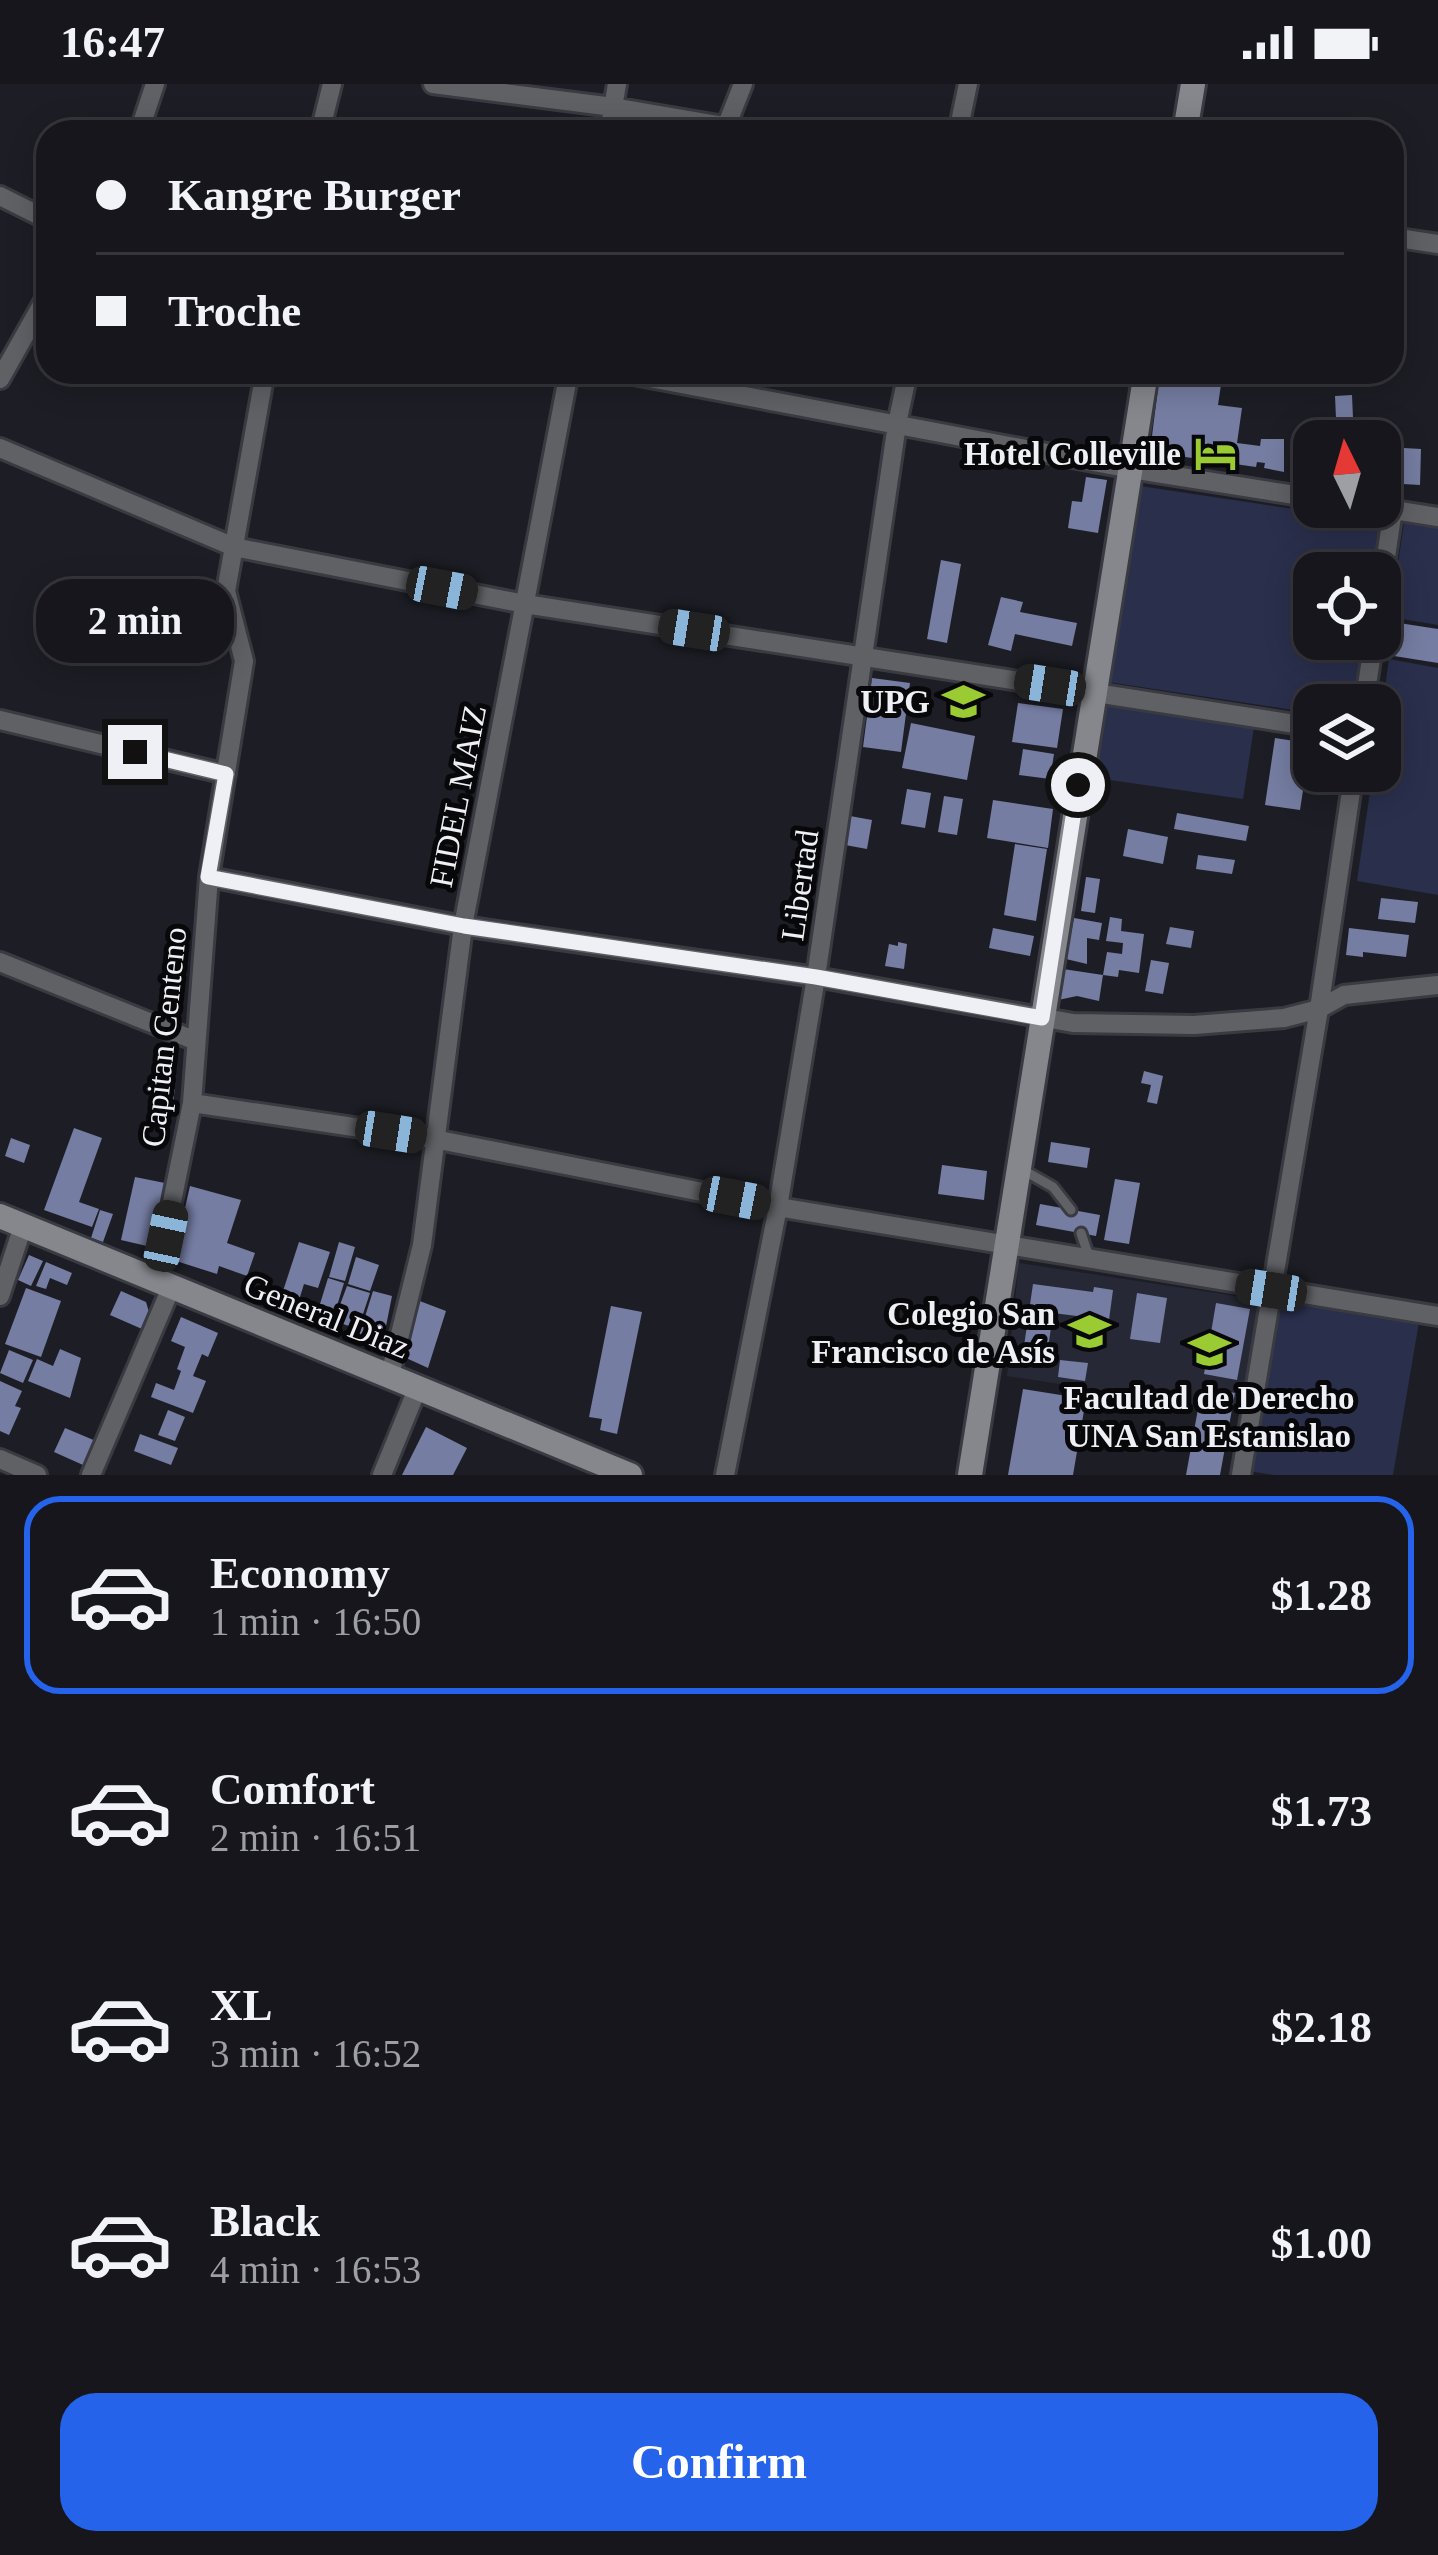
<!DOCTYPE html>
<html lang="en">
<head>
<meta charset="utf-8">
<style>
	:root { --surface:#16161c; --page:#1f1f25; --text:#f1f3f6; --muted:#9e9fa3; --line:#35353b; --accent:#2563eb }
	body { margin:0; font-family:Georgia,serif; background:var(--page); color:var(--text); height:100vh; display:flex; flex-direction:column; font-size:45px; white-space:nowrap }
	* { box-sizing:border-box; margin:0 }
	p { font-size:39px; color:var(--muted) }
	.icon { flex:none; width:66px; height:66px; fill:none; stroke:currentColor; stroke-width:2; stroke-linecap:round; stroke-linejoin:round }
	.map { position:relative; height:1391px; overflow:hidden }
	.side { display:flex; flex-direction:column; background:var(--surface); flex:1 }
	.side>* { flex:none }
	.guide { position:absolute; left:36px; top:36px; width:1368px; height:264px; border-radius:36px; box-shadow:0 6px 30px #0003,0 0 0 3px var(--line); display:grid; align-content:center; height:264px; padding:0 60px; background:var(--surface) }
	.needle { width:78px; rotate:355deg }
	.fabs { position:absolute; left:1293px; top:336px; display:grid; gap:24px }
	.fabs a { display:grid; place-items:center; width:108px; height:108px; border-radius:24px; background:var(--surface); box-shadow:0 6px 30px #0003,0 0 0 3px var(--line); font-size:60px }
	.end { position:absolute; width:54px; height:54px; margin:-27px; border:15px solid #eff0f5; background:#111; box-shadow:0 0 0 6px #111 }
	.from { border-radius:50% }
	.bubble { position:absolute; height:84px; border-radius:36px; background:var(--surface); box-shadow:0 6px 30px #0003,0 0 0 3px var(--line); font-size:39px; font-weight:800; line-height:84px; text-align:center }
	.car { position:absolute; width:36px; height:72px; margin:-36px -18px; border-radius:15px; box-shadow:0 0 9px 3px #0007; background:linear-gradient(#222 24%,#8ab4d8 0 40%,#222 0 76%,#8ab4d8 0 86%,#222 0) }
	.guide b { display:flex; align-items:center; gap:42px; height:114px; font-size:45px }
	.guide b+b { border-top:3px solid var(--line) }
	.guide i { width:30px; height:30px; background:var(--text) }
	ul { padding:21px 0 0; list-style:none }
	li { display:flex; align-items:center; gap:36px; height:198px; margin:0 24px 18px; padding:0 36px; border:6px solid transparent; border-radius:36px }
	li div { flex:1 }
	li b { display:block; font-size:45px }
	li em { font-style:normal; font-weight:800 }
	li.selected { border-color:var(--accent) }
	li>.icon { width:108px; height:108px; stroke-width:1.5 }
	.primary-button { display:flex; gap:24px; margin-top:auto; padding:24px 60px }
	.primary-button a { flex:1; height:138px; border-radius:36px; background:var(--accent); color:#fff; font-size:48px; font-weight:800; line-height:138px; text-align:center }
	.status { display:flex; justify-content:space-between; align-items:center; height:84px; padding:0 60px; background:var(--surface); direction:ltr }
	.status svg { height:33px; fill:currentColor }
	.map>svg:first-child { display:block }
	.built { fill:#262935 }
	.green { fill:#2a2f4c }
	.building { fill:#757da2 }
	.lines { fill:none; stroke-linecap:round; stroke-linejoin:round }
	.lane-casing { stroke:#3a3b42; stroke-width:15 }
	.street-casing { stroke:#3a3b42; stroke-width:24 }
	.secondary-casing { stroke:#3a3b42; stroke-width:30 }
	.lane { stroke:#606165; stroke-width:9 }
	.street { stroke:#606165; stroke-width:18 }
	.secondary { stroke:#86878d; stroke-width:24 }
	.route { stroke:#eff0f5; stroke-width:15 }
	.labels { text-anchor:middle; stroke-width:10; stroke-linejoin:round; paint-order:stroke }
	.poi-label { font-size:33px; font-weight:bold; fill:#eff0f5; stroke:#08080b; text-anchor:end }
	.street-label { font-size:33px; fill:#eff0f5; stroke:#08080b }
</style>
</head>
<body>
<div class="status"><b>16:47</b><svg viewBox="0 0 49 12"><path d="M0 12V9h3v3zM5 12V6h3v6zM10 12V3h3v9zM15 12V0h3v12zM26 1h20v11H26zM47 4h2v5h-2z"/></svg></div>
<div class="map">
<svg width="1438" height="1391" viewBox="0 0 1438 1391">
	<rect width="100%" height="100%" fill="#1d1e25"/>
	<path class="built" d="M 1019,1179 L 1262,1216 L 1243,1328 L 1007,1292 Z"/>
	<path class="green" d="M 1140,402 L 1381,438 L 1373,489 L 1314,489 L 1314,555 L 1363,555 L 1353,621 L 1314,621 L 1314,629 L 1108,598 Z
		M 1404,439 L 1438,444 L 1438,541 L 1390,533 Z
		M 1389,575 L 1438,584 L 1438,811 L 1357,797 L 1373,687 L 1380,687 L 1380,639 Z
		M 1107,621 L 1254,643 L 1243,715 L 1096,694 Z
		M 1278,1215 L 1419,1238 L 1393,1391 L 1274,1391 L 1249,1387 Z"/>
	<path class="building" d="M 1160,288 L 1222,294 L 1218,321 L 1242,324 L 1237,359 L 1260,362 L 1261,355 L 1284,355 L 1284,388 L 1264,384 L 1265,379 L 1257,378 L 1256,383 L 1150,368 Z
		M 1352,311 L 1354,357 L 1337,357 L 1335,312 Z
		M 1404,364 L 1421,365 L 1420,401 L 1403,400 Z
		M 1086,393 L 1107,396 L 1098,449 L 1068,444 L 1072,417 L 1082,418 Z
		M 941,476 L 961,480 L 947,559 L 927,555 Z
		M 1001,513 L 1023,518 L 1020,528 L 1077,539 L 1072,562 L 1015,550 L 1011,567 L 988,561 Z
		M 1399,539 L 1438,545 L 1438,579 L 1394,572 Z
		M 872,594 L 910,599 L 901,668 L 863,663 Z
		M 1018,619 L 1063,625 L 1057,664 L 1012,658 Z
		M 911,639 L 975,652 L 967,696 L 902,684 Z
		M 1275,654 L 1314,660 L 1314,688 L 1306,687 L 1300,726 L 1265,721 Z
		M 1023,665 L 1054,670 L 1050,695 L 1019,691 Z
		M 907,705 L 931,709 L 925,744 L 901,740 Z
		M 944,712 L 963,715 L 957,751 L 938,748 Z
		M 993,716 L 1053,725 L 1048,764 L 987,754 Z
		M 1177,729 L 1249,742 L 1246,757 L 1174,745 Z
		M 850,732 L 872,736 L 867,765 L 845,761 Z
		M 1128,745 L 1168,753 L 1163,780 L 1123,772 Z
		M 1015,760 L 1047,765 L 1036,837 L 1004,831 Z
		M 1198,771 L 1235,776 L 1232,790 L 1196,785 Z
		M 1086,793 L 1100,795 L 1095,829 L 1081,827 Z
		M 1381,814 L 1418,818 L 1415,839 L 1378,835 Z
		M 1110,833 L 1122,835 L 1121,847 L 1144,850 L 1139,889 L 1119,886 L 1118,893 L 1103,891 L 1107,868 L 1122,870 L 1123,859 L 1106,857 Z
		M 1074,834 L 1102,839 L 1099,856 L 1087,854 L 1087,880 L 1066,875 Z
		M 1170,843 L 1194,847 L 1191,864 L 1166,860 Z
		M 993,844 L 1034,852 L 1030,872 L 989,864 Z
		M 1349,844 L 1409,851 L 1406,873 L 1363,868 L 1363,873 L 1346,871 Z
		M 898,858 L 907,860 L 904,885 L 885,882 L 889,860 L 898,862 Z
		M 1151,876 L 1169,879 L 1163,910 L 1145,907 Z
		M 1063,885 L 1103,891 L 1099,917 L 1077,912 L 1058,916 Z
		M 1144,987 L 1163,992 L 1157,1020 L 1147,1018 L 1151,1001 L 1141,999 Z
		M 154,1002 L 175,1005 L 172,1024 L 152,1021 Z
		M 74,1044 L 102,1054 L 79,1118 L 99,1125 L 92,1143 L 44,1126 Z
		M 11,1054 L 30,1061 L 24,1079 L 5,1072 Z
		M 1051,1058 L 1090,1064 L 1087,1084 L 1048,1078 Z
		M 942,1081 L 987,1087 L 984,1116 L 938,1110 Z
		M 135,1093 L 165,1099 L 151,1163 L 121,1156 Z
		M 1115,1095 L 1140,1099 L 1129,1160 L 1104,1156 Z
		M 190,1102 L 241,1116 L 227,1159 L 255,1169 L 247,1192 L 219,1182 L 217,1190 L 173,1176 Z
		M 1040,1120 L 1100,1131 L 1096,1152 L 1036,1141 Z
		M 100,1126 L 113,1130 L 103,1158 L 91,1154 Z
		M 299,1158 L 330,1168 L 318,1204 L 304,1200 L 300,1213 L 283,1207 Z
		M 339,1158 L 355,1163 L 345,1197 L 329,1193 Z
		M 29,1171 L 43,1177 L 31,1202 L 18,1196 Z
		M 356,1173 L 379,1181 L 370,1207 L 348,1200 Z
		M 46,1178 L 72,1189 L 67,1201 L 50,1194 L 46,1205 L 36,1202 Z
		M 328,1194 L 344,1199 L 332,1238 L 316,1233 Z
		M 1033,1200 L 1093,1208 L 1094,1203 L 1113,1206 L 1109,1236 L 1053,1229 L 1047,1272 L 1023,1269 Z
		M 347,1202 L 370,1209 L 358,1245 L 334,1237 Z
		M 26,1204 L 61,1217 L 41,1273 L 5,1260 Z
		M 121,1207 L 146,1218 L 149,1228 L 142,1245 L 110,1231 Z
		M 373,1207 L 392,1212 L 382,1262 L 359,1252 Z
		M 1137,1209 L 1167,1214 L 1160,1259 L 1130,1255 Z
		M 417,1216 L 446,1227 L 428,1284 L 404,1273 Z
		M 1216,1219 L 1250,1225 L 1237,1296 L 1204,1290 Z
		M 611,1222 L 642,1228 L 617,1350 L 600,1346 L 602,1335 L 589,1333 Z
		M 181,1233 L 218,1249 L 208,1273 L 202,1270 L 193,1292 L 206,1297 L 193,1329 L 151,1313 L 156,1299 L 174,1306 L 181,1287 L 177,1285 L 185,1263 L 171,1257 Z
		M 60,1265 L 81,1274 L 70,1314 L 28,1297 L 37,1275 L 53,1282 Z
		M 9,1266 L 33,1276 L 23,1299 L 0,1289 Z
		M 1060,1276 L 1088,1279 L 1085,1297 L 1058,1293 Z
		M 0,1297 L 22,1307 L 15,1322 L 21,1324 L 9,1351 L 0,1347 Z
		M 1202,1303 L 1235,1309 L 1220,1391 L 1186,1391 Z
		M 1023,1305 L 1086,1315 L 1073,1391 L 1008,1391 Z
		M 168,1326 L 185,1333 L 175,1357 L 158,1351 Z
		M 426,1343 L 467,1364 L 453,1391 L 402,1391 Z
		M 65,1344 L 103,1360 L 92,1385 L 54,1368 Z
		M 140,1350 L 178,1364 L 171,1381 L 134,1367 Z"/>
	<g class="lines">
		<defs>
			<path id="lane" d="M 1023,1086 L 1053,1103 L 1071,1126
				M 1081,1149 L 1089,1173"/>
			<path id="street" d="M 433,0 L 613,23 L 759,48
				M 139,48 L 155,0
				M 320,48 L 332,0
				M 609,48 L 617,0
				M 724,48 L 743,0
				M 958,48 L 968,0
				M 0,112 L 48,136
				M 1392,153 L 1438,160
				M 618,288 L 1131,385 L 1314,414
				M 0,295 L 48,210
				M 0,364 L 234,463 L 525,520 L 1314,643
				M 1375,423 L 1438,433
				M 1380,513 L 1393,426
				M 1364,621 L 1374,555
				M 0,636 L 226,690
				M 209,793 L 463,842 L 816,893 L 1073,939 L 1194,941 L 1284,934 L 1319,925 L 1344,911 L 1438,901
				M 0,878 L 196,957
				M 192,1019 L 434,1055 L 778,1123 L 1438,1232
				M 156,1197 L 192,1019 L 209,793 L 244,577 L 226,507 L 265,288
				M 0,1212 L 23,1142
				M 390,1291 L 422,1161 L 463,842 L 569,288
				M 0,1375 L 37,1391
				M 91,1391 L 171,1204
				M 382,1391 L 418,1303
				M 725,1391 L 778,1123 L 816,893 L 897,340 L 908,288
				M 1241,1391 L 1319,925 L 1354,687"/>
			<path id="secondary" d="M 1185,48 L 1193,0
				M 0,1132 L 630,1391
				M 970,1391 L 1146,288"/>
		</defs>
		<use href="#lane" class="lane-casing"/>
		<use href="#street" class="street-casing"/>
		<use href="#secondary" class="secondary-casing"/>
		<use href="#lane" class="lane"/>
		<use href="#street" class="street"/>
		<use href="#secondary" class="secondary"/>
	</g>
	<g class="lines">
		<path class="route" d="M 135,668 L 226,690 L 208,793 L 464,842 L 816,893 L 1042,934 L 1078,701"/>
	</g>
	<defs>
		<symbol id="hotel-bare" viewBox="-9 -9 18 18"><path d="M-6-4.5h1.5V1H6V5H4.5V3h-9V5H-6ZM-4 0a1.8 1.8 0 1 1 3.6 0ZM.5 0V-2.5h3Q6-2.5 6 0Z" fill="#9bcb32" stroke="#08080b" stroke-width="2.5" paint-order="stroke"/></symbol>
		<symbol id="university-bare" viewBox="-9 -9 18 18"><path d="M0-5L7-2L0 1L-7-2ZM-4 1L0 2.5L4 1V4Q0 6-4 4Z" fill="#9bcb32" stroke="#08080b" stroke-width="2.5" paint-order="stroke"/></symbol>
	</defs>
	<g fill-rule="evenodd">
		<use href="#hotel-bare" x="1186" y="340" width="59" height="59"/>
		<use href="#university-bare" x="934" y="588" width="59" height="59"/>
		<use href="#university-bare" x="1060" y="1218" width="59" height="59"/>
		<use href="#university-bare" x="1180" y="1236" width="59" height="59"/>
	</g>
	<g class="labels">
		<g class="poi-label">
			<text x="1181" y="381">Hotel Colleville</text>
			<text x="930" y="629">UPG</text>
			<text x="1055" y="1241">Colegio San<tspan x="1055" dy="38">Francisco de Asís</tspan></text>
			<text x="1209" y="1325" text-anchor="middle">Facultad de Derecho<tspan x="1209" dy="38">UNA San Estanislao</tspan></text>
		</g>
		<g class="street-label">
			<text transform="translate(457 712) rotate(-79)" y="12">FIDEL MAIZ</text>
			<text transform="translate(799 801) rotate(-82)" y="12">Libertad</text>
			<text transform="translate(163 953) rotate(-84)" y="12">Capitan Centeno</text>
			<text transform="translate(327 1231) rotate(22)" y="12">General Diaz</text>
		</g>
	</g>
</svg>
<div class="fabs">
<a><svg class="needle" viewBox="-14 -14 28 28"><path d="M0-13l5 13h-10z" fill="#e53935"/><path d="M0 13l5-13h-10z" fill="#9e9fa3"/></svg></a>
<a><svg class="icon" aria-label="locate" viewBox="0 0 24 24"><circle cx="12" cy="12" r="6"/><path d="M12 2v4M12 18v4M2 12h4M18 12h4"/></svg></a>
<a><svg class="icon" aria-label="layers" viewBox="0 0 24 24"><path d="M12 4l9 5-9 5-9-5zM3 14l9 5 9-5"/></svg></a>
</div>
<i class="end from" style="left:1078px;top:701px"></i>
<i class="end" style="left:135px;top:668px"></i>
<div class="bubble" style="left:36px;top:495px;width:198px">2 min</div>
<i class="car" style="left:442px;top:504px;rotate:101deg"></i>
<i class="car" style="left:694px;top:546px;rotate:279deg"></i>
<i class="car" style="left:1050px;top:601px;rotate:279deg"></i>
<i class="car" style="left:391px;top:1048px;rotate:99deg"></i>
<i class="car" style="left:735px;top:1114px;rotate:101deg"></i>
<i class="car" style="left:166px;top:1152px;rotate:12deg"></i>
<i class="car" style="left:1271px;top:1206px;rotate:279deg"></i>
<div class="guide">
<b><i class="from"></i>Kangre Burger</b>
<b><i></i>Troche</b>
</div>
</div>
<section class="side">
<ul>
<li class="selected"><svg class="icon" aria-label="car" viewBox="0 0 24 24"><path d="M5 17H2v-5l4-1 3-4h7l3 4 3 1v5h-3M9 17h6M6 11h13"/><circle cx="7" cy="17" r="2"/><circle cx="17" cy="17" r="2"/></svg><div><b>Economy</b><p>1 min · 16:50</p></div><em>$1.28</em></li>
<li><svg class="icon" aria-label="car" viewBox="0 0 24 24"><path d="M5 17H2v-5l4-1 3-4h7l3 4 3 1v5h-3M9 17h6M6 11h13"/><circle cx="7" cy="17" r="2"/><circle cx="17" cy="17" r="2"/></svg><div><b>Comfort</b><p>2 min · 16:51</p></div><em>$1.73</em></li>
<li><svg class="icon" aria-label="car" viewBox="0 0 24 24"><path d="M5 17H2v-5l4-1 3-4h7l3 4 3 1v5h-3M9 17h6M6 11h13"/><circle cx="7" cy="17" r="2"/><circle cx="17" cy="17" r="2"/></svg><div><b>XL</b><p>3 min · 16:52</p></div><em>$2.18</em></li>
<li><svg class="icon" aria-label="car" viewBox="0 0 24 24"><path d="M5 17H2v-5l4-1 3-4h7l3 4 3 1v5h-3M9 17h6M6 11h13"/><circle cx="7" cy="17" r="2"/><circle cx="17" cy="17" r="2"/></svg><div><b>Black</b><p>4 min · 16:53</p></div><em>$1.00</em></li>
</ul>
<div class="primary-button"><a>Confirm</a></div>
</section>
</body>
</html>
